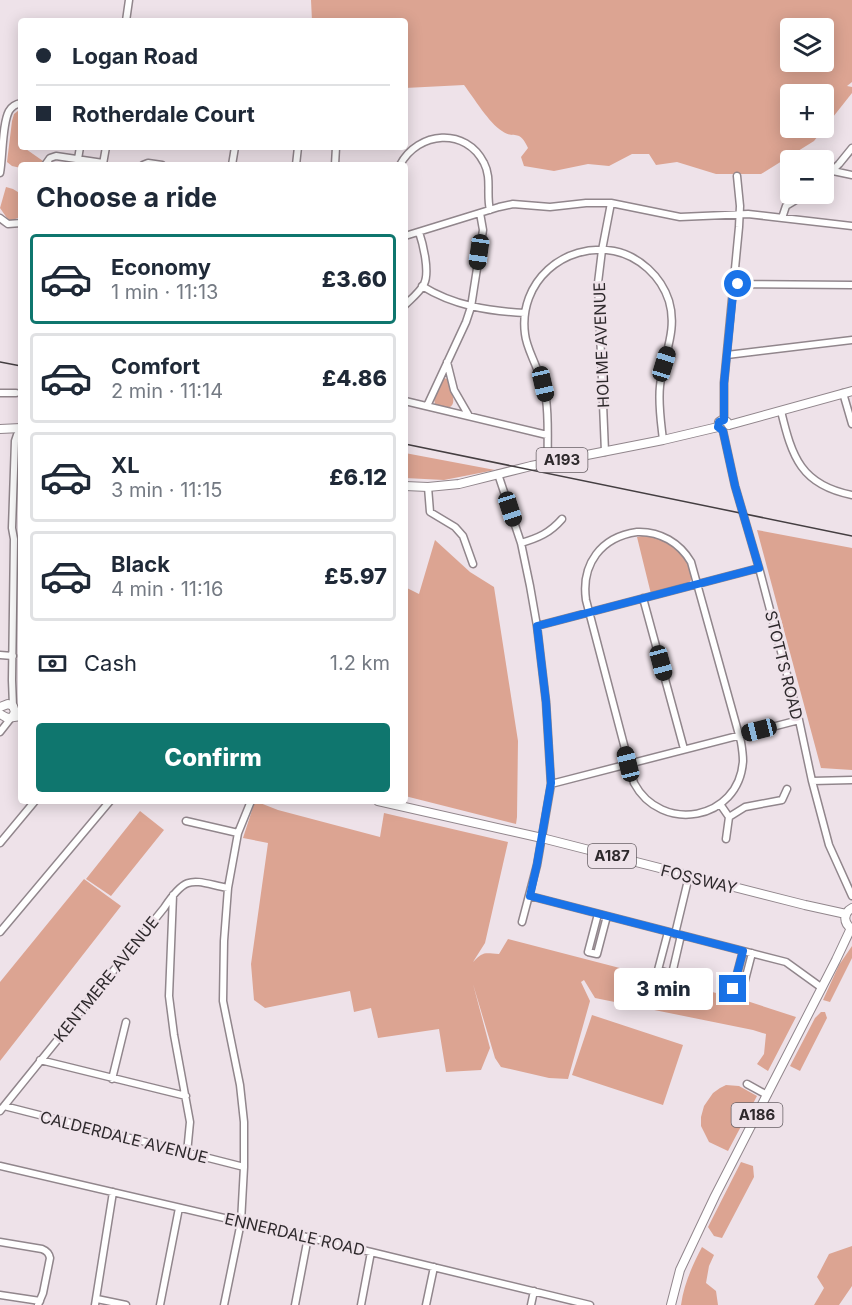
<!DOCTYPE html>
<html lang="en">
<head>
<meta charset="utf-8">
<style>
	:root { --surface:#fff; --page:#f6f6f7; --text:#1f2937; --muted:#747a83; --line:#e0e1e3; --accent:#0f766e }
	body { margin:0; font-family:Inter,sans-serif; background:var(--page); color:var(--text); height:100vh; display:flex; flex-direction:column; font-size:22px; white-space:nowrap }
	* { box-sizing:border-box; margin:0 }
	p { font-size:20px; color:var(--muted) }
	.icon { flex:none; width:33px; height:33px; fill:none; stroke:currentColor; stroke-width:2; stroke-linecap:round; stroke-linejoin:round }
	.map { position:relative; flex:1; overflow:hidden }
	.drawer { position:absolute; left:18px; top:162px; width:390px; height:642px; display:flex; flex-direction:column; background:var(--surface); border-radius:6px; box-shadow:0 3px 15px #0003 }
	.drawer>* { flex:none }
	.top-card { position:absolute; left:18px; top:18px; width:390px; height:132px; border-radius:6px; box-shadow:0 3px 15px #0003; display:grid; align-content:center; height:132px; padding:0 18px; background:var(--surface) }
	.tools { position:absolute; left:780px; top:18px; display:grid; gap:12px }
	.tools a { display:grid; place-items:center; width:54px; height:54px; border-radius:6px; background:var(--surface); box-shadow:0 3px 15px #0003; font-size:30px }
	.end { position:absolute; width:27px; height:27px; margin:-14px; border:8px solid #1a73e8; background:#fff; box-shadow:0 0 0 3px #fff }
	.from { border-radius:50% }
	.bubble { position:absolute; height:42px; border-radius:6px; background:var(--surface); box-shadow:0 3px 15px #0003; font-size:20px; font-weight:800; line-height:42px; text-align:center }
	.car { position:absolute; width:18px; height:36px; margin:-18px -9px; border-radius:8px; box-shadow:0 0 4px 2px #0007; background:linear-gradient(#222 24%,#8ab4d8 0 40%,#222 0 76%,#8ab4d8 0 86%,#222 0) }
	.top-card b { display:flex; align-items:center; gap:21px; height:57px; font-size:22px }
	.top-card b+b { border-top:2px solid var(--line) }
	.top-card i { width:15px; height:15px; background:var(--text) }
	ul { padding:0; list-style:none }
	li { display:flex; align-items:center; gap:18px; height:90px; margin:0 12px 9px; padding:0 6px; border:3px solid var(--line); border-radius:6px }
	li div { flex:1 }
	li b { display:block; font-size:22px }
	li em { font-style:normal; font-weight:800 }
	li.on { border-color:var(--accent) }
	li>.icon { width:54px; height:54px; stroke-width:1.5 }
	h2 { padding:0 18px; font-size:27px; line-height:72px }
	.pay { display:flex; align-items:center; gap:15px; height:66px; padding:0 18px; font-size:22px }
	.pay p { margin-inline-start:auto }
	.button { display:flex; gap:12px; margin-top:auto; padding:12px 18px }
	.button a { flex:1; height:69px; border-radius:6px; background:var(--accent); color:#fff; font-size:24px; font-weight:800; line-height:69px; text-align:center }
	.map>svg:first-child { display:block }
	.green { fill:#dca492; fill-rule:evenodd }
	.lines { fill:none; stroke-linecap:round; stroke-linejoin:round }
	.minor-casing { stroke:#91868c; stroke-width:9 }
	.major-casing { stroke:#91868c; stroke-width:10 }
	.minor { stroke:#fff; stroke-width:6 }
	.major { stroke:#fff; stroke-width:8 }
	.tram { stroke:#443e41; stroke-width:1.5 }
	.route { stroke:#1a73e8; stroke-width:8 }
	.labels { text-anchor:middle; stroke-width:5; stroke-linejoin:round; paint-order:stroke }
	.shield { fill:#eee2e9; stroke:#686065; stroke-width:1.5 }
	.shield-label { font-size:15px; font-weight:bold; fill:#2e292c }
	.street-label { font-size:16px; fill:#2e292c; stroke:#eee2e9 }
</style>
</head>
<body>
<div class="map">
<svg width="852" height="1305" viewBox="0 0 852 1305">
	<rect width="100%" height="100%" fill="#eee2e9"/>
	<path class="green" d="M 311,0 L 852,0 L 852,82 L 847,86 L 852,87 L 852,93 L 814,141 L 761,174 L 716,174 L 677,162 L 656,165 L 649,154 L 632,154 L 609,166 L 588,164 L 554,171 L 524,166 L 521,157 L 528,148 C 519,128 515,140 502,131 C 489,123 474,98 464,85 L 405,88 L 405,21 L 312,21 ZM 790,28 L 824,28 L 824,62 L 790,62 ZM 790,94 L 824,94 L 824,128 L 790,128 Z
		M 19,110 L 21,110 L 21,147 L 23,147 L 43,161 L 41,165 L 21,165 L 21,168 L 12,166 L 7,162 L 12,121 L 14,114 Z
		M 6,187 L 13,189 L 21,194 L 21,217 L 9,221 L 0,208 Z
		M 443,378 L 448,379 C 449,387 460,406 447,408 C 444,409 440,407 436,406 C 431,396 438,387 443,378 Z
		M 405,453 L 495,470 L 444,480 L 405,478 Z
		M 757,530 L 852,548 L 852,770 L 821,768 Z
		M 642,536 C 667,537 685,552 693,576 L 690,582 L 651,594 L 637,537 Z
		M 435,540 L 470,572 L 494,587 L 518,741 L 517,817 L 516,824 L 405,796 L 405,587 L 419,594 Z
		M 255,801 L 278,810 L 380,837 L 384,813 L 508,842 L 485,943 L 473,962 C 483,951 485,953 499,954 L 508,939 L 747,1001 L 796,1017 L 768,1071 L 757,1064 L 764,1054 L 766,1034 L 753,1030 L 595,998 L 584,980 L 581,982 L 590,1001 L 568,1079 L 549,1078 L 501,1067 L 495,1058 L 473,984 L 490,1048 L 481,1070 L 446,1072 L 439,1029 L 378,1038 L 371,1008 L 354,1012 L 350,991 L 265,1008 L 254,1000 L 251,964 L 268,843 L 243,838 Z
		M 140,811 L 164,830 L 111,896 L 86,879 Z
		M 84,879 L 121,906 L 0,1061 L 0,982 Z
		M 852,946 L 852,958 L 830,1002 L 823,1000 L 839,965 Z
		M 821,1012 L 825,1012 L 827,1018 L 800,1071 L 790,1066 L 815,1018 Z
		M 592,1015 L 683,1045 L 663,1105 L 572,1075 Z
		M 726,1085 L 739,1086 L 757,1096 L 728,1151 L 709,1142 L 701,1126 L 701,1117 L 704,1106 L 713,1093 L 720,1088 Z
		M 741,1162 L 753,1166 L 754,1177 L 722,1238 L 714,1236 L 708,1227 Z
		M 852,1246 L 852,1286 L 839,1305 L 814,1305 L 824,1288 L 817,1277 L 829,1254 Z
		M 702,1247 L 714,1255 L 709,1266 L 706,1283 L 716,1291 L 718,1305 L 681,1305 C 684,1284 692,1266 702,1247 Z"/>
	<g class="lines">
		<defs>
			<path id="minor" d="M 126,21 L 129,0
				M 78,159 L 80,147
				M 103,164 L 106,147
				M 45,165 L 50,158 L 56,156 L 103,163
				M 143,165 L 148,163 L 162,165
				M 232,165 L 235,147
				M 296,165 L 298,147
				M 335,165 L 336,147
				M 400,165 C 418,131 466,127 484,163 C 492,178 486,194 490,210
				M 833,171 L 852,175
				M 0,173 C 3,157 2,124 9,111 C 12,106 16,104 21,103
				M 824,179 L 839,164 L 852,148
				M 0,218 L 8,224 L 21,223
				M 782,218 L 786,206 L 806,194
				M 405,236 L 499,207 L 513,204 L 550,207 L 586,203 L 611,203 L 680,217 L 748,214 L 852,226
				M 734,284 L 852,285
				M 422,286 C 454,306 489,311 525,313
				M 405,305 C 411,299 420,292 424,284 C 430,272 423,244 419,232
				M 727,355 L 852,340
				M 447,362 L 454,390 L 469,416
				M 0,393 L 16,393
				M 843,393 L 852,424
				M 405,401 L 547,435
				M 427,406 L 466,322 L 471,307 L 483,230 L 480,213
				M 781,411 C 792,457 801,485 852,495
				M 724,420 L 724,383 L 739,227 L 740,206 L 737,176
				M 723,431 L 735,486 L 759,568 L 799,720 L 812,781 L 829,845 L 852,896
				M 605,452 L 598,283 L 602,250 L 611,203
				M 548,463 C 547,442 549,420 546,399 C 543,387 540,375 535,364 C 531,354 526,344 525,334 C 518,282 564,242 614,251 C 639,256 661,276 669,301 C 678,331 663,356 660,386 C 658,404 661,422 663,440
				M 498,474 L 521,543 L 530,586 L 537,626 L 546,702 L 551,784 L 537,865 L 522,922
				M 428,487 L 430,512 L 455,527 L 463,536 L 473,564
				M 637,532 C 660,531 680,543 691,562 L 741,742 C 742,748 743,755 743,761 C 739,821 661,834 634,783 L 586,600 C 581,564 601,537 637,532 Z
				M 521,543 C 538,538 550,533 562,519
				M 643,598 L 684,749
				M 537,626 L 759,568
				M 0,655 L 13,656
				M 13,706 L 12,680 L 14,539 L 12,528 L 15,441 L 17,435 L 21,429
				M 0,732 L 11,718
				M 812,781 L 852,780
				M 551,784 L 799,720
				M 720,804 L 729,817 L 726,839
				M 729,817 L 745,807 L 782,800 L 787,789
				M 186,821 L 238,833
				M 0,843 L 35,801
				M 173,895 L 169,996 L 174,1035 L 190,1122 L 187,1153
				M 530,896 L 786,962 L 822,988
				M 598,914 L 588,952 L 597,954 L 607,916
				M 0,932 L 110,801
				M 668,932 L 658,970 L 672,974 L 681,935
				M 675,934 L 689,876
				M 743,951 L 733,989 L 742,992 L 752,953
				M 40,1060 L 186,1096
				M 112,1079 L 126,1022
				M 747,1084 L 767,1095
				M 4,1106 L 244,1167
				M 0,1111 L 164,908 C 187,873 192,881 228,888
				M 0,1166 L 371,1252 L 590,1305
				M 0,1242 L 42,1249 C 47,1251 49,1253 50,1258 L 43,1293 L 38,1305
				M 0,1295 L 40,1301
				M 97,1299 L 126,1305
				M 95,1305 L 113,1192
				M 160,1305 L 179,1208
				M 224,1305 L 241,1222 L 244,1167 L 244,1122 L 240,1085 L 223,1001 L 224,941 L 228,888 L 238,833 L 251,801
				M 295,1305 L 308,1237
				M 361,1305 L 371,1252
				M 426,1305 L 434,1267
				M 531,1305 L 534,1291"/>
			<path id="major" d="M 729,425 L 852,391
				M 718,427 L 719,422 L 722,420 L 727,422 L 729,425
				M 0,429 L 21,428
				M 405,486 L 428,487 L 459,484 L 531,466 L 663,440 L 718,427
				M 0,707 L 8,704 L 13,706 L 15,712 L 13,716
				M 0,714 L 7,718 L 21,716
				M 378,801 L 542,838 L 805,905 L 846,914
				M 852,908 C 843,913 843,923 852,929
				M 671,1305 L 680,1270 L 715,1196 L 836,960 L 851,928"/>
		</defs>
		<use href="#minor" class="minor-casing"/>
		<use href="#major" class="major-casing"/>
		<use href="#minor" class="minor"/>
		<use href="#major" class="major"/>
		<path class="tram" d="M 0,362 L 21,366
			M 405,444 L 852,536"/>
	</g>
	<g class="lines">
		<path class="route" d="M 733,989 L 743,951 L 530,896 L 537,864 L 551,783 L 546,702 L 537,626 L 759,568 L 735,486 L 723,431 L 718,427 L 719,422 L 724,420 L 724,383 L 734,284 L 738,284"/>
	</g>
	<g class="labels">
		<g class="shield">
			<rect x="536.5" y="448" width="51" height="24" rx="4.5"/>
			<rect x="588" y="844" width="48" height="24" rx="4.5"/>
			<rect x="731.5" y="1103" width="51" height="24" rx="4.5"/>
		</g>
		<g class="shield-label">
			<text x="562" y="465">A193</text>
			<text x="612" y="861">A187</text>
			<text x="757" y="1120">A186</text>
		</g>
		<g class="street-label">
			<text transform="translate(601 345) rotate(-92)" y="6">HOLME AVENUE</text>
			<text transform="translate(784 665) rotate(76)" y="6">STOTTS ROAD</text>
			<text transform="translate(699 879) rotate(14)" y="6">FOSSWAY</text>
			<text transform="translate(106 979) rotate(-51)" y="6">KENTMERE AVENUE</text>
			<text transform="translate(124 1137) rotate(14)" y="6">CALDERDALE AVENUE</text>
			<text transform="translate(295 1234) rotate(13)" y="6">ENNERDALE ROAD</text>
		</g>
	</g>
</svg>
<div class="tools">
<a><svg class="icon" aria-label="layers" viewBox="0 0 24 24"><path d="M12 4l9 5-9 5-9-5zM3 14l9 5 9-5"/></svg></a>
<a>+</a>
<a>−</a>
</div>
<i class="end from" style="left:738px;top:284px"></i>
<i class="end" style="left:733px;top:989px"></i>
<div class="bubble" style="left:614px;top:968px;width:99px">3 min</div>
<i class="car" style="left:479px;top:252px;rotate:188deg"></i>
<i class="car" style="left:664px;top:364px;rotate:17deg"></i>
<i class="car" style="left:543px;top:384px;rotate:167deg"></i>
<i class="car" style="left:510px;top:509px;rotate:162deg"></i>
<i class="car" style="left:661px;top:663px;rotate:165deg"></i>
<i class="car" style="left:759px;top:730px;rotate:256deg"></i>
<i class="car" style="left:628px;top:764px;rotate:346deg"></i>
<div class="top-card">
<b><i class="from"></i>Logan Road</b>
<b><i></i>Rotherdale Court</b>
</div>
<section class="drawer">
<h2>Choose a ride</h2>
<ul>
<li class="on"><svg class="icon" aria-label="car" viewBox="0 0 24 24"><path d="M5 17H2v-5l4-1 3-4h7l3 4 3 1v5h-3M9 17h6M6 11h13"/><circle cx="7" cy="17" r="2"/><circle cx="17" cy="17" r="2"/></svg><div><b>Economy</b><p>1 min · 11:13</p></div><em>£3.60</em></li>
<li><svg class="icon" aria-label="car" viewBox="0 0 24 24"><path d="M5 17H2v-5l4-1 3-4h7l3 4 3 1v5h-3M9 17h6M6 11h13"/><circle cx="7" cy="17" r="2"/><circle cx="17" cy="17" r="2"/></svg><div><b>Comfort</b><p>2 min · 11:14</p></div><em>£4.86</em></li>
<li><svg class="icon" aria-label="car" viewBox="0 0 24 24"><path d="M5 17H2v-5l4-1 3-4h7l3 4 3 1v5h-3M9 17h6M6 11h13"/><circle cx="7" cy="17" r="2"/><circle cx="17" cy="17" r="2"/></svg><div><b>XL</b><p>3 min · 11:15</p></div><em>£6.12</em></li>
<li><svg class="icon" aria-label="car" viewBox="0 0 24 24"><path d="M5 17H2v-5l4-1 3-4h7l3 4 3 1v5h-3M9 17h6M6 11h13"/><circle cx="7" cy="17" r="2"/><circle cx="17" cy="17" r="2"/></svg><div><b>Black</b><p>4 min · 11:16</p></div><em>£5.97</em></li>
</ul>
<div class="pay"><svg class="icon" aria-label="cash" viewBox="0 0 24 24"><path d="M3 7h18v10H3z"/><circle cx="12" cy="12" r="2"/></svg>Cash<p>1.2 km</p></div>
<div class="button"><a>Confirm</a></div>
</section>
</div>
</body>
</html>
